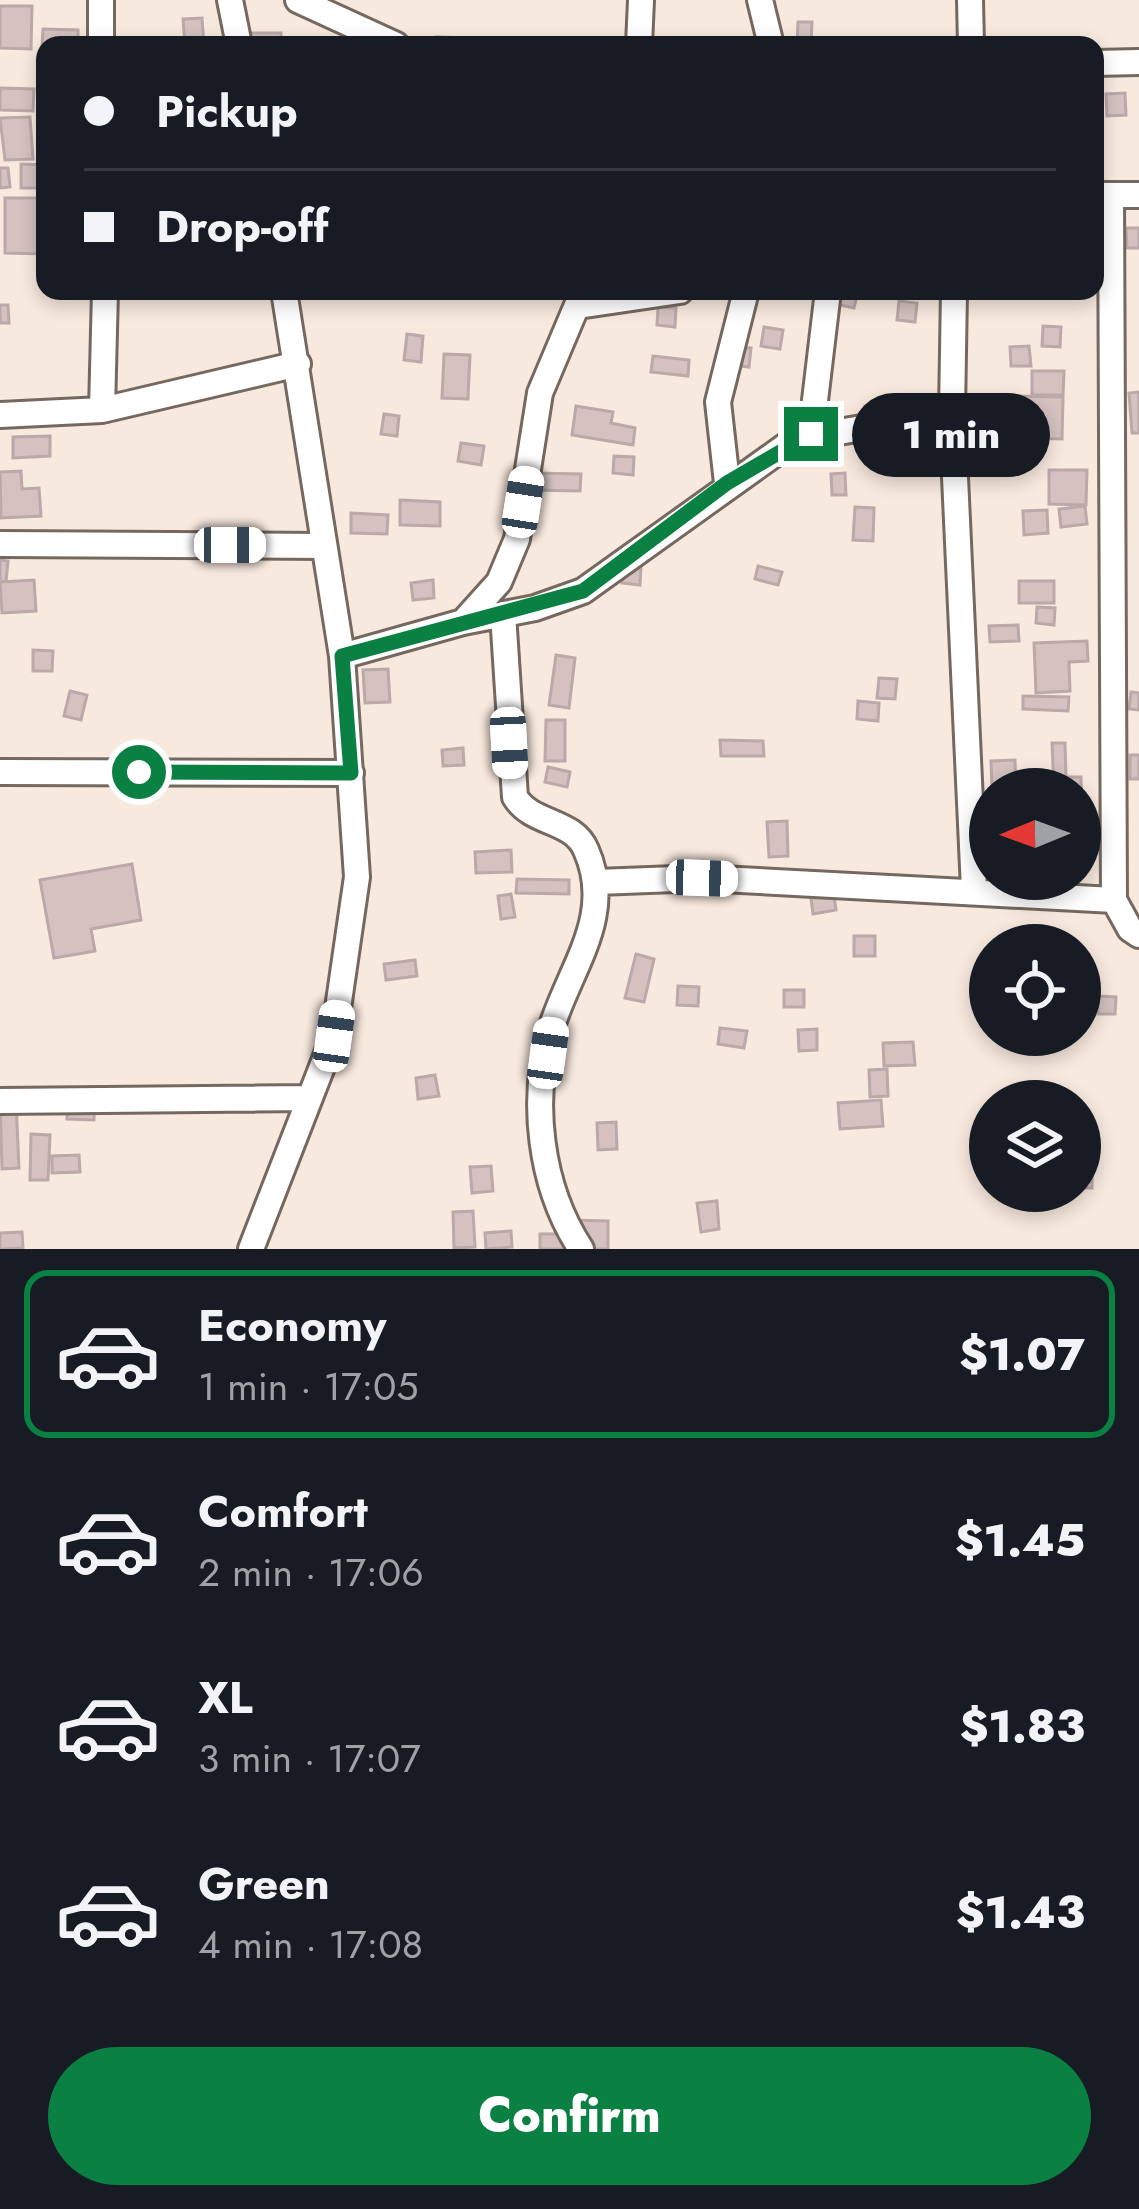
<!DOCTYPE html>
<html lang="en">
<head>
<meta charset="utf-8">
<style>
	:root { --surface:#171b24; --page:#242831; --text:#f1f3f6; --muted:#9ea1a6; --line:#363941; --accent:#0b8043 }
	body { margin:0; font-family:Jost,sans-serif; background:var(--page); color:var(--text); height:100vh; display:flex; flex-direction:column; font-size:45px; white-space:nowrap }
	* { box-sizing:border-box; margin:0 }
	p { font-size:39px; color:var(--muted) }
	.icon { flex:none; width:66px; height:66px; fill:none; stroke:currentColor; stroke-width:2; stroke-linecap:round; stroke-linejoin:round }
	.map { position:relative; height:1249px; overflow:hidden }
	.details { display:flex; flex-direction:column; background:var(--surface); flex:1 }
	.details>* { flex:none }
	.guide { position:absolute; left:36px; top:36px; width:1068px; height:264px; border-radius:24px; box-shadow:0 6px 18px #0003; display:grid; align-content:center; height:264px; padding:0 48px; background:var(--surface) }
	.needle { width:78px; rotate:269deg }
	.tools { position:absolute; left:969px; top:768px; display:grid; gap:24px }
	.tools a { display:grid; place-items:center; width:132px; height:132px; border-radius:50%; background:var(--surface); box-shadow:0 6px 18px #0003; font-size:60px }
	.end { position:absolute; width:54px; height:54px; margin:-27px; border:15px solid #0b8043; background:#fff; box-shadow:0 0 0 6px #fff }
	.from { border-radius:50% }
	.bubble { position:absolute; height:84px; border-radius:42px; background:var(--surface); box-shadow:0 6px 18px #0003; font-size:39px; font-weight:800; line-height:84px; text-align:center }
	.car { position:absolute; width:36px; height:72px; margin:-36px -18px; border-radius:15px; box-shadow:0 0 9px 3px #0007; background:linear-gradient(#fff 24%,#345 0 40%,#fff 0 76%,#345 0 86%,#fff 0) }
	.guide b { display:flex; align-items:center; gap:42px; height:114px; font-size:45px }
	.guide b+b { border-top:3px solid var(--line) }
	.guide i { width:30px; height:30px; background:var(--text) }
	ul { padding:21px 0 0; list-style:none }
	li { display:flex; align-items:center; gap:36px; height:168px; margin:0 24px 18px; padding:0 24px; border:6px solid transparent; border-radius:24px }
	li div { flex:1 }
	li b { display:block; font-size:45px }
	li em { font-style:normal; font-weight:800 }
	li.active { border-color:var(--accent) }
	li>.icon { width:108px; height:108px; stroke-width:1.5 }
	.button { display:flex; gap:24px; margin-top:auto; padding:24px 48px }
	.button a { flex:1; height:138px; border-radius:72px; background:var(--accent); color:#fff; font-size:48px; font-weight:800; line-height:138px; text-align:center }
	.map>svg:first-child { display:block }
	.building { fill:#d4c1c0; stroke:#bba8a8; stroke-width:3 }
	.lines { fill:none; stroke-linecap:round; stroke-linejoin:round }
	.street-casing { stroke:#75695f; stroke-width:30 }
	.street { stroke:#fff; stroke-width:24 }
	.route { stroke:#0b8043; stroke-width:15 }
</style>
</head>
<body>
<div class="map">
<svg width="1139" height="1249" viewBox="0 0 1139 1249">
	<rect width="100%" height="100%" fill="#f8e9de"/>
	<path class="building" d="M 0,6 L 32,6 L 31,49 L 0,48 Z
		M 202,18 L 204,45 L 185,45 L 183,19 Z
		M 798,22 L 812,22 L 811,45 L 797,45 Z
		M 43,29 L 78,30 L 78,45 L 42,48 Z
		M 243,33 L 281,33 L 281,45 L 243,45 Z
		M 436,37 L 472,38 L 472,45 L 436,45 Z
		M 0,88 L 34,89 L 33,111 L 0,110 Z
		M 1125,93 L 1126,115 L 1107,116 L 1106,94 Z
		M 30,117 L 33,159 L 5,160 L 0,118 Z
		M 21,164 L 45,165 L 45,188 L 21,188 Z
		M 0,168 L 8,168 L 10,187 L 0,188 Z
		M 5,198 L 45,198 L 45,254 L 5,253 Z
		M 1126,228 L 1139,228 L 1139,248 L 1127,248 Z
		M 833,291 L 858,291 L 854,308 L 831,303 Z
		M 899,301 L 917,303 L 915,322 L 897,320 Z
		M 0,305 L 8,305 L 9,323 L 0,323 Z
		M 658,307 L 676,308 L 675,327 L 657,325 Z
		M 1043,326 L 1061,327 L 1060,347 L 1042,346 Z
		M 764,327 L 783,330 L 780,349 L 761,346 Z
		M 407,334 L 423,336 L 421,362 L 404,360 Z
		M 1029,346 L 1031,366 L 1011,366 L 1010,347 Z
		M 733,347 L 751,348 L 749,367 L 732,365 Z
		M 444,354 L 470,355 L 468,399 L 442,398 Z
		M 653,356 L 689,360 L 688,376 L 651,372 Z
		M 1032,371 L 1064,371 L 1063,395 L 1032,395 Z
		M 1139,392 L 1139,433 L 1132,433 L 1129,393 Z
		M 1013,396 L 1063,397 L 1062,439 L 1012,438 Z
		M 576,406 L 613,412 L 611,423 L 635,428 L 633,445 L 572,435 Z
		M 384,414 L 399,416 L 397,436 L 381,434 Z
		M 993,423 L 1009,423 L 1009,454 L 993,454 Z
		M 50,436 L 50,456 L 13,458 L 13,437 Z
		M 461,443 L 484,446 L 481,465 L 458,461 Z
		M 614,456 L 634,457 L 633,475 L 613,473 Z
		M 1049,470 L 1087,470 L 1086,505 L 1049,504 Z
		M 21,471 L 22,489 L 39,488 L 41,516 L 1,518 L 0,472 Z
		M 528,473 L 581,474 L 580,491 L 528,490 Z
		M 845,473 L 846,495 L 832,495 L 831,474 Z
		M 400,500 L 440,502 L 440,526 L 400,525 Z
		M 1085,506 L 1087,524 L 1061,527 L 1059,509 Z
		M 855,507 L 874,508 L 873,541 L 853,540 Z
		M 1047,510 L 1048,533 L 1024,535 L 1023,511 Z
		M 351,513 L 388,515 L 387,534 L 351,533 Z
		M 0,560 L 8,561 L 6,582 L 0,582 Z
		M 623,565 L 641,566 L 640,585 L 622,583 Z
		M 758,566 L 782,572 L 778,585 L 755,579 Z
		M 34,580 L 36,611 L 2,613 L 0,582 Z
		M 433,580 L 434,598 L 413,600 L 411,583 Z
		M 1019,581 L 1054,581 L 1054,603 L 1019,603 Z
		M 1037,607 L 1055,608 L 1054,625 L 1036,623 Z
		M 1018,625 L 1019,641 L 990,642 L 989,626 Z
		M 1087,641 L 1088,661 L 1069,662 L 1070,691 L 1036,693 L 1034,643 Z
		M 33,650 L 53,651 L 52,671 L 33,671 Z
		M 556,655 L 575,658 L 569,708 L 549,705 Z
		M 388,669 L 390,702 L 365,703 L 363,670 Z
		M 879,678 L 897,679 L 895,699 L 877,698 Z
		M 70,691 L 87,695 L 81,720 L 64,716 Z
		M 1131,692 L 1139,693 L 1139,710 L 1129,709 Z
		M 1023,696 L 1069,697 L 1068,711 L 1023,709 Z
		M 858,701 L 879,703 L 878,721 L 857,719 Z
		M 546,720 L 565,720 L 565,761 L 545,761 Z
		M 720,740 L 763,741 L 764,756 L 721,756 Z
		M 1052,743 L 1065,743 L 1066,777 L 1081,777 L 1082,811 L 1080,789 L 1054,789 Z
		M 463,748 L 464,765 L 443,766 L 442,750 Z
		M 1130,755 L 1139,755 L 1139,779 L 1130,779 Z
		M 1015,760 L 1016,789 L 992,789 L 991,761 Z
		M 548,767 L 570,772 L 567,787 L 545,782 Z
		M 787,821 L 788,856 L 769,857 L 767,822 Z
		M 511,850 L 512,872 L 476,873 L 475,852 Z
		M 132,864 L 141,920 L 91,929 L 95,951 L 54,958 L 40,880 Z
		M 517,879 L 569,880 L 569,894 L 516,893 Z
		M 833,888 L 836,910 L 813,914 L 810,891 Z
		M 511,894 L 515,917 L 501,919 L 498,896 Z
		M 854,936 L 875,936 L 875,956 L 854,956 Z
		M 636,954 L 654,959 L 644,1002 L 625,998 Z
		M 415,960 L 417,976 L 386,980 L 384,964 Z
		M 678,986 L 699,987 L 698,1006 L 677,1005 Z
		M 784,990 L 804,990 L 804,1007 L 784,1007 Z
		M 1098,996 L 1116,997 L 1115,1014 L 1098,1014 Z
		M 720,1028 L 747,1031 L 744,1048 L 718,1044 Z
		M 817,1029 L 817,1050 L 799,1051 L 798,1030 Z
		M 913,1042 L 915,1065 L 884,1066 L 883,1043 Z
		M 887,1069 L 888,1096 L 870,1097 L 869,1070 Z
		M 435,1075 L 439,1096 L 418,1099 L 416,1078 Z
		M 68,1098 L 95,1099 L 94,1120 L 67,1119 Z
		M 881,1100 L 883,1126 L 840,1129 L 838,1103 Z
		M 16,1101 L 19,1168 L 2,1169 L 0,1102 Z
		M 616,1122 L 617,1149 L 598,1150 L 597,1123 Z
		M 31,1134 L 50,1135 L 48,1180 L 30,1180 Z
		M 79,1155 L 80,1172 L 52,1173 L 52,1156 Z
		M 1080,1165 L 1092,1165 L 1092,1188 L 1080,1188 Z
		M 491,1166 L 493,1191 L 472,1193 L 470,1167 Z
		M 717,1201 L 719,1229 L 701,1232 L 697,1203 Z
		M 473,1211 L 475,1247 L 454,1248 L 453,1212 Z
		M 569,1220 L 608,1221 L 608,1249 L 540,1249 L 540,1234 L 569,1234 Z
		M 511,1231 L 512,1247 L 486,1249 L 485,1233 Z
		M 22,1232 L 23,1248 L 0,1249 L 0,1233 Z"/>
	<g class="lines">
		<defs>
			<path id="street" d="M 101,0 L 101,45
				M 230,0 L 239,45
				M 298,0 L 396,45
				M 760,0 L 771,45
				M 970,0 L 971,45
				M 639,45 L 641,0
				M 1095,63 L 1139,62
				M 1097,195 L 1139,195
				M 1111,196 L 1114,900
				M 954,291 L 952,412 L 974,889
				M 578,306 L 680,291
				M 102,410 L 105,291
				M 0,415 L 102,410 L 298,364
				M 811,434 L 828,291
				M 727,483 L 718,402 L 746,291
				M 0,544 L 323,546
				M 503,614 L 515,797 C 532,825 573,819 586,850 C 615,915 571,966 552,1026 C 529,1099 540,1187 581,1249
				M 463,622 L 535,608 L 583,591 L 794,440 L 952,412
				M 342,656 L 463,622 L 499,582 L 517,539 L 540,393 L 583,291
				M 0,772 L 351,773
				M 597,882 L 702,878 L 1114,900 L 1130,929 L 1139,935
				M 0,1101 L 307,1098
				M 251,1249 L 334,1036 L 357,877 L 342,656 L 284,291"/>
		</defs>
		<use href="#street" class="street-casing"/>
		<use href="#street" class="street"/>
	</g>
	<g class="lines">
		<path class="route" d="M 139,772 L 351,773 L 342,656 L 583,591 L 727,483 L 811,434"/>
	</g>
</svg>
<div class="tools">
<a><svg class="needle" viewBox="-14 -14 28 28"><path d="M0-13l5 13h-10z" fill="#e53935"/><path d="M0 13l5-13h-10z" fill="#9ea1a6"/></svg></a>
<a><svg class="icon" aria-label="locate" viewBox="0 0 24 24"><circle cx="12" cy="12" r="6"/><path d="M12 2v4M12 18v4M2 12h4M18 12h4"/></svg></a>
<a><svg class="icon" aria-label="layers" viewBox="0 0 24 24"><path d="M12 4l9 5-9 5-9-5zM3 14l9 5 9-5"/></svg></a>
</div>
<i class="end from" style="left:139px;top:772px"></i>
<i class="end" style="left:811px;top:434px"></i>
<div class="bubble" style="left:852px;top:393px;width:198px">1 min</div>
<i class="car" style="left:523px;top:502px;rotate:9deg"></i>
<i class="car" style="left:230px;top:545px;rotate:90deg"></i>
<i class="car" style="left:509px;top:743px;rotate:177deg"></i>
<i class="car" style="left:702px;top:878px;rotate:92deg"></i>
<i class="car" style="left:334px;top:1036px;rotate:8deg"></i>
<i class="car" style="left:548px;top:1053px;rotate:8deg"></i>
<div class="guide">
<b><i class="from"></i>Pickup</b>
<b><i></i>Drop-off</b>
</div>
</div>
<section class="details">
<ul>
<li class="active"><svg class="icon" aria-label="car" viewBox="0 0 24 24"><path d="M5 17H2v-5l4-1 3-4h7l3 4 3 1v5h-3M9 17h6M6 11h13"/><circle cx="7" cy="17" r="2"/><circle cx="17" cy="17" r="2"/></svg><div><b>Economy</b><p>1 min · 17:05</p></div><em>$1.07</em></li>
<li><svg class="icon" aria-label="car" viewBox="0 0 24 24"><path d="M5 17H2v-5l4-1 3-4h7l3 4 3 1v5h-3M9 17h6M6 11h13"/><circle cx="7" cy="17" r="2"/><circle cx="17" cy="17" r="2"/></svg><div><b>Comfort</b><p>2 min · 17:06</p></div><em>$1.45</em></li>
<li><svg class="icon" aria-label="car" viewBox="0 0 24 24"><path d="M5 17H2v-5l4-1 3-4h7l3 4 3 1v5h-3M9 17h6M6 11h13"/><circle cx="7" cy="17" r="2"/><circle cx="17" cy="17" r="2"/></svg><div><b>XL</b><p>3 min · 17:07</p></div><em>$1.83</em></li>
<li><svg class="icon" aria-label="car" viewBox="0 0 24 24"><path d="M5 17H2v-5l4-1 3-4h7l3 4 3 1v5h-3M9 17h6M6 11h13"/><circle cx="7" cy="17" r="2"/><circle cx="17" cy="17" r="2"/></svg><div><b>Green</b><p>4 min · 17:08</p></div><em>$1.43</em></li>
</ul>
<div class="button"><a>Confirm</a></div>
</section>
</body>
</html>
